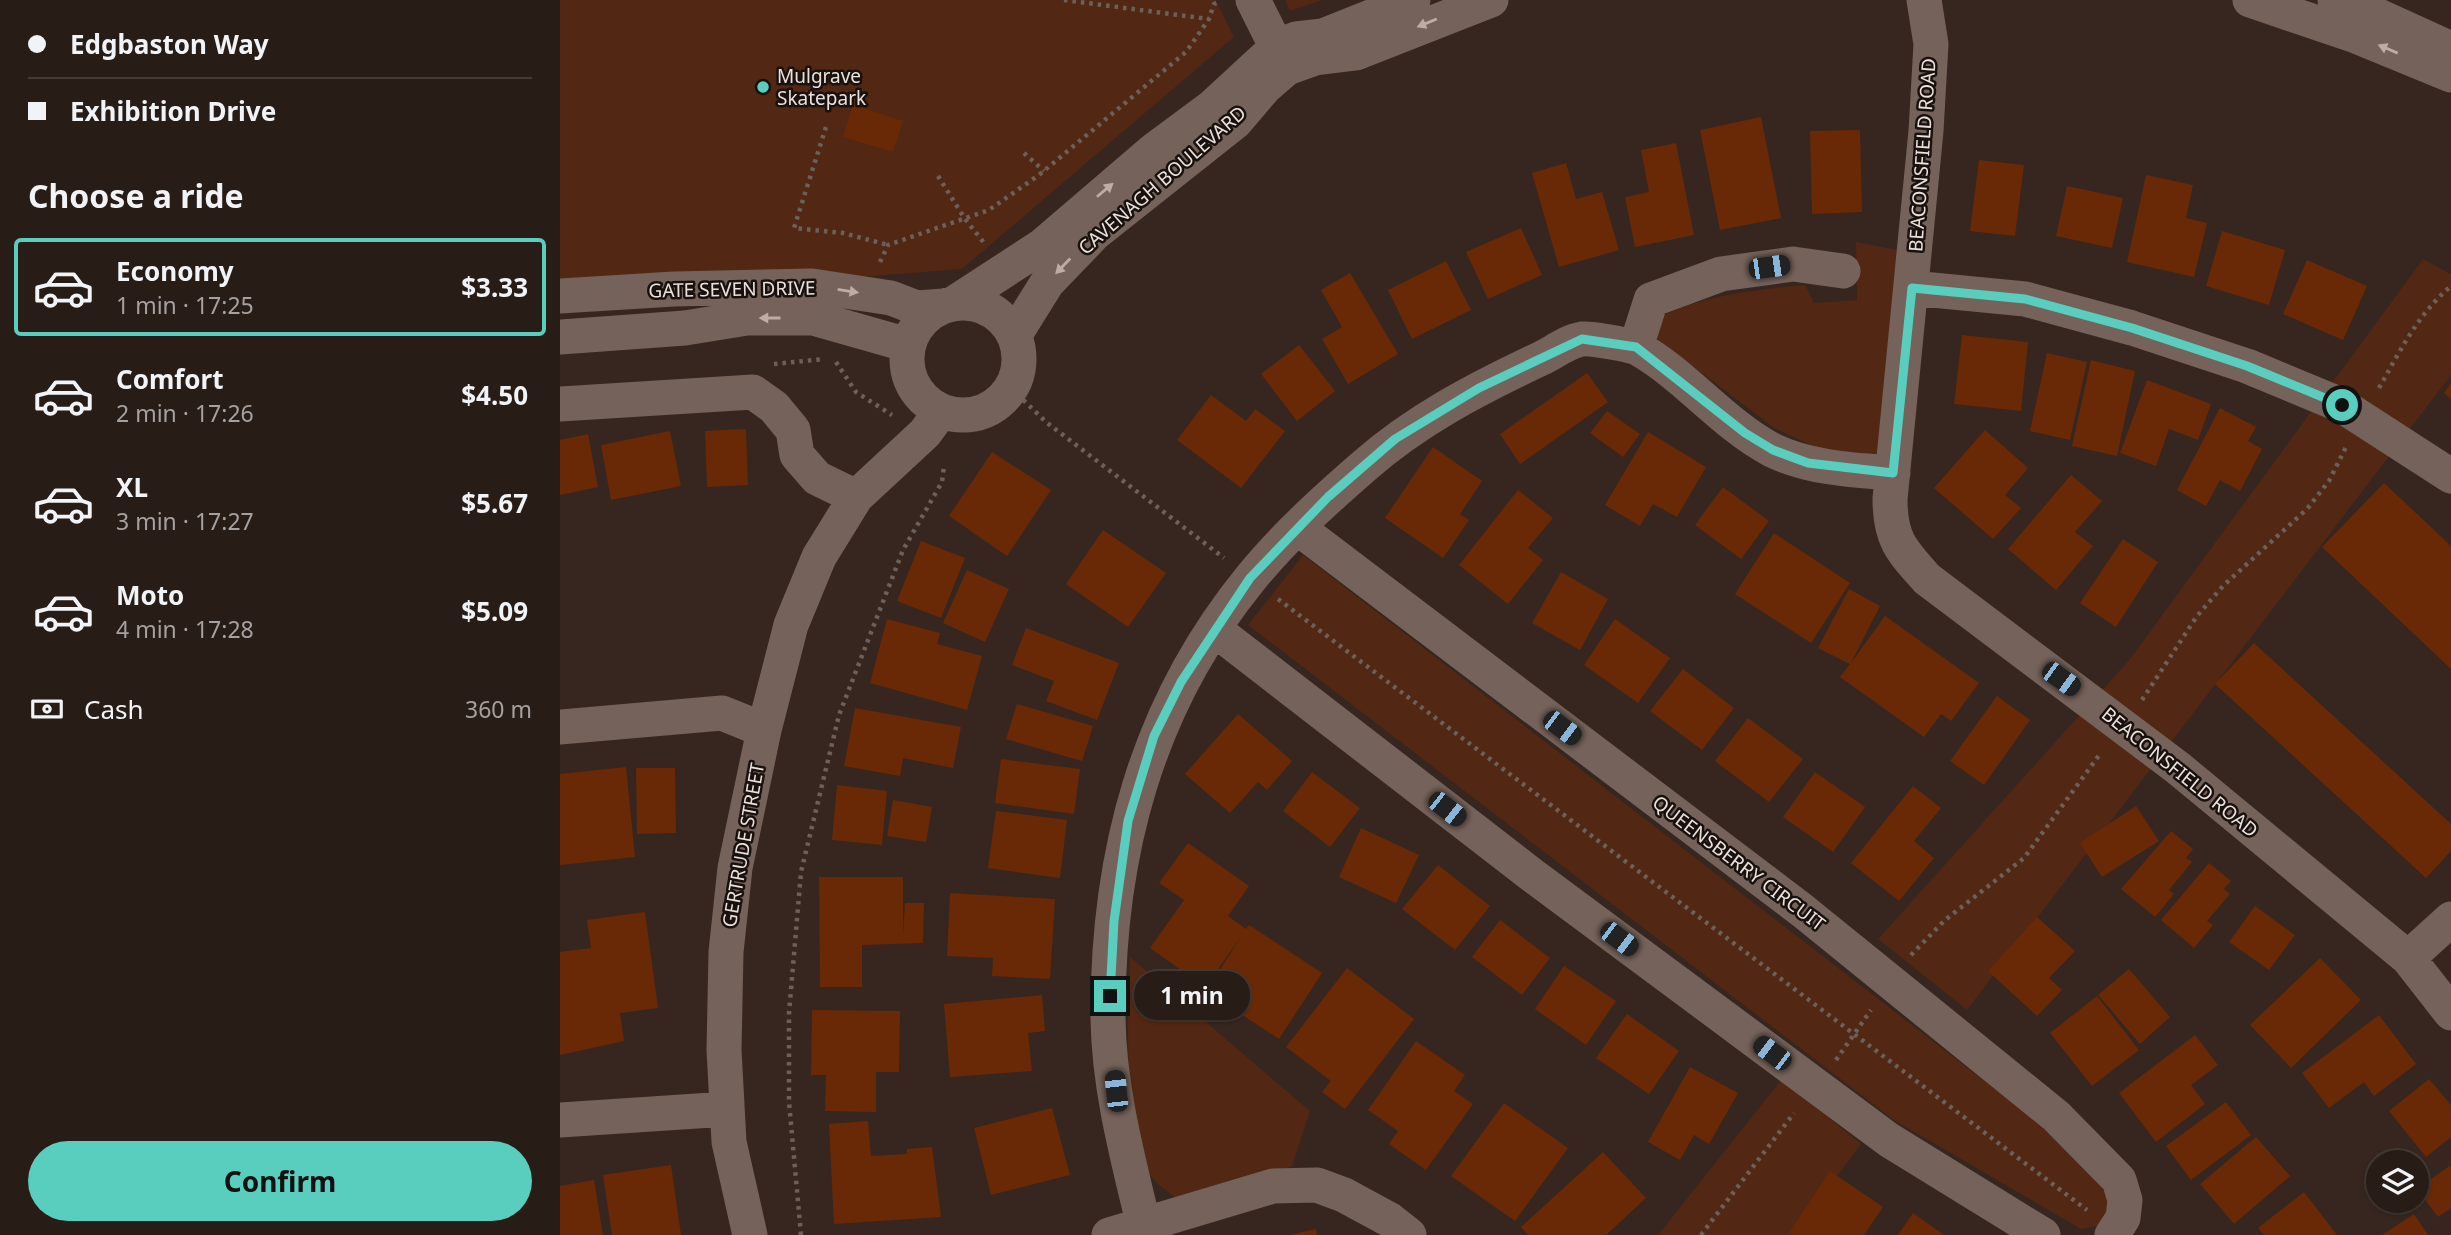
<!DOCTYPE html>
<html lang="en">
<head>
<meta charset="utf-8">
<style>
	:root { --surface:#281c17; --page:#302520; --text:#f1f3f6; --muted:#a5a1a1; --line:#443a36; --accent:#59cebe }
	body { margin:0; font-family:"Noto Sans",sans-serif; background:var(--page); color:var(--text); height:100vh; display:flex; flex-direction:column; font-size:26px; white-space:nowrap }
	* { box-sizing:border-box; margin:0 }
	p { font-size:23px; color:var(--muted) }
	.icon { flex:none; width:38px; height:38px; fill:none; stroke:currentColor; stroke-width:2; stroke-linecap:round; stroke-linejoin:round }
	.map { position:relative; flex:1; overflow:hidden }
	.panel { display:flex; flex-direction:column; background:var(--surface); width:560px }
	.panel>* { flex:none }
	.guide { display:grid; align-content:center; height:154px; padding:0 28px; background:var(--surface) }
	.controls { position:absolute; left:1806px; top:1150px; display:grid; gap:14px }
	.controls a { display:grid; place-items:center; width:63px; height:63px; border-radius:50%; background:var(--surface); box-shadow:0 2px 5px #0004,0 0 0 2px var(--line); font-size:35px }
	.end { position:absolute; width:32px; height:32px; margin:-16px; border:9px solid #59cebe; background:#111; box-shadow:0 0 0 4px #111 }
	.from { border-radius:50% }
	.bubble { position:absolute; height:49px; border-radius:24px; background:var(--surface); box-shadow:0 2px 5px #0004,0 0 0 2px var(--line); font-size:23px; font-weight:700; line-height:49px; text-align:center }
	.car { position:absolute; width:21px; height:42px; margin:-21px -10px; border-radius:9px; box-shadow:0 0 5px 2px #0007; background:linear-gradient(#222 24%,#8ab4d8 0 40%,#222 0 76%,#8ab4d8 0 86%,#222 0) }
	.guide b { display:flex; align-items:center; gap:24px; height:66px; font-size:26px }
	.guide b+b { border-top:2px solid var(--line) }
	.guide i { width:18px; height:18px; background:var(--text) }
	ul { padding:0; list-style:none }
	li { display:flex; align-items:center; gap:21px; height:98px; margin:0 14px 10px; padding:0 14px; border:4px solid transparent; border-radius:7px }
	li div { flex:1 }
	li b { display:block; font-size:26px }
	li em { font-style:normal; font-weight:700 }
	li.current { border-color:var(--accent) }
	li>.icon { width:63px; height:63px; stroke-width:1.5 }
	h2 { padding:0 28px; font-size:32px; line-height:84px }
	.pay { display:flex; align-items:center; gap:18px; height:77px; padding:0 28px; font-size:26px }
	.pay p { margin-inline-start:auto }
	.action { display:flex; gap:14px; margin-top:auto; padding:14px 28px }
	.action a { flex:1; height:80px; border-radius:42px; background:var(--accent); color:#111; font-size:28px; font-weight:700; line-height:80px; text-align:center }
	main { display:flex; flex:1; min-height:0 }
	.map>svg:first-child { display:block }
	.green { fill:#522713 }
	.building { fill:#692906 }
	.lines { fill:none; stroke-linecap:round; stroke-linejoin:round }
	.path { stroke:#6d5f59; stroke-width:4.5; stroke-dasharray:3.5 5; stroke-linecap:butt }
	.minor { stroke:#75625a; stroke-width:35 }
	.oneway { fill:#bcaea7 }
	.route { stroke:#59cebe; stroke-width:9 }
	.poi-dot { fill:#59cebe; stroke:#18110e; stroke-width:2.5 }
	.labels { text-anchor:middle; stroke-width:5; stroke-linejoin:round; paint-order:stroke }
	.poi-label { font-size:19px; fill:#ebe0db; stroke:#18110e; text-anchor:start }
	.street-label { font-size:19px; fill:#ebe0db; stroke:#18110e }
</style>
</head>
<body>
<main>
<section class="panel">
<div class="guide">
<b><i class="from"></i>Edgbaston Way</b>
<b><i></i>Exhibition Drive</b>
</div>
<h2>Choose a ride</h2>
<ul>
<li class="current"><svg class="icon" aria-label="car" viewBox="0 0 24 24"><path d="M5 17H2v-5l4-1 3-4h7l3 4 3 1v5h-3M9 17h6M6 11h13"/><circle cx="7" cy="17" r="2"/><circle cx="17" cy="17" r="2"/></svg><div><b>Economy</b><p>1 min · 17:25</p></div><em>$3.33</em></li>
<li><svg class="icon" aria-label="car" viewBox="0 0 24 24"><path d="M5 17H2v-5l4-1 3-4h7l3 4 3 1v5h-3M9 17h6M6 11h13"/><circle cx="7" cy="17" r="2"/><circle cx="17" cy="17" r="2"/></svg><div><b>Comfort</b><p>2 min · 17:26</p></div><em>$4.50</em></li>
<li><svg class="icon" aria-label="car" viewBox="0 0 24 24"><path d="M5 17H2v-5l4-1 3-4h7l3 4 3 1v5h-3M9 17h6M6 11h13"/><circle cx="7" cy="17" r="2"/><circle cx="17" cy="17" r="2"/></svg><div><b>XL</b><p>3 min · 17:27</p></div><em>$5.67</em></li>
<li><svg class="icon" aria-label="car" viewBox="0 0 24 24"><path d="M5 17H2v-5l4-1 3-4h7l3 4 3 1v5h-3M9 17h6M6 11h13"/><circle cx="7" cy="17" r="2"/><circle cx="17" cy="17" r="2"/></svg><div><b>Moto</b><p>4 min · 17:28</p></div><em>$5.09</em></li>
</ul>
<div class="pay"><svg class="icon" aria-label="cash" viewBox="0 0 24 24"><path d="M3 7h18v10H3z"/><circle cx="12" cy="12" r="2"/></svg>Cash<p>360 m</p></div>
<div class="action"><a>Confirm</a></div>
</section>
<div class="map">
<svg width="1891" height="1235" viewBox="0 0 1891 1235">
	<rect width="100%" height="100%" fill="#36261f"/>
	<path class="green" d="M 0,0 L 656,0 L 674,37 L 402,269 L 287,278 L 0,281 Z
		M 725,0 L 762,0 L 730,11 Z
		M 1296,242 L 1344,251 L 1330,432 L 1316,457 L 1257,448 L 1214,428 L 1095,337 L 1096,319 C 1142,295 1194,290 1245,285 L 1254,303 L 1297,300 Z
		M 1863,259 L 1891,274 L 1891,375 L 1407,1010 L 1318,939 L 1570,659 Z
		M 743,555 L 1501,1140 L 1551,1187 L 1554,1210 L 1542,1225 L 1521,1229 L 1334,1120 L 688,625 Z
		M 570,957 L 750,1111 L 732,1166 L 673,1188 L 615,1198 C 608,1191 596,1184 591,1176 C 562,1128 568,1014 570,957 Z
		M 1222,1079 L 1301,1144 L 1233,1235 L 1098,1235 Z"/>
	<path class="building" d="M 293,105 L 343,121 L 333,152 L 283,137 Z
		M 1201,117 L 1221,218 L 1160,230 L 1140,130 Z
		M 1300,130 L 1302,212 L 1252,214 L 1250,131 Z
		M 1116,143 L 1134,235 L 1075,247 L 1065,197 L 1089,192 L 1081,150 Z
		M 1419,160 L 1464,165 L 1455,236 L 1410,231 Z
		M 1006,163 L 1016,199 L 1042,192 L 1059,250 L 999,267 L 972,173 Z
		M 1586,175 L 1633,185 L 1626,218 L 1647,223 L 1634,277 L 1567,262 Z
		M 1507,186 L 1563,198 L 1552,248 L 1496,236 Z
		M 961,228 L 982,275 L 928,299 L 906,252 Z
		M 1662,231 L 1725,250 L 1709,305 L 1646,286 Z
		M 1747,260 L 1807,286 L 1783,340 L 1723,314 Z
		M 886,261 L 911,310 L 852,339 L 828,290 Z
		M 790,273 L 838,354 L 788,384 L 762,339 L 782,327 L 761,290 Z
		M 1402,335 L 1468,342 L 1461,411 L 1394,404 Z
		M 739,345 L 775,391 L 737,421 L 701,374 Z
		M 1487,353 L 1527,362 L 1510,440 L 1470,431 Z
		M 1531,360 L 1575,371 L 1557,456 L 1512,446 Z
		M 1027,373 L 1048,402 L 960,464 L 940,434 Z
		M 1587,380 L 1651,404 L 1638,440 L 1609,429 L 1596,466 L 1560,453 Z
		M 1891,383 L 1891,399 L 1884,393 Z
		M 651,395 L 686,421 L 695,409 L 725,431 L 681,488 L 617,440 Z
		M 1660,408 L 1696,427 L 1688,441 L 1702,449 L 1680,491 L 1660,480 L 1646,506 L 1617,490 Z
		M 1047,411 L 1080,434 L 1063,457 L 1030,433 Z
		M 186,429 L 188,485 L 147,487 L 145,431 Z
		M 1425,430 L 1468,468 L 1445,495 L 1461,508 L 1433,539 L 1374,488 Z
		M 110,431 L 121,486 L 51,500 L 41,445 Z
		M 1088,432 L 1146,467 L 1117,517 L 1093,504 L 1080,526 L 1045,505 Z
		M 28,434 L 38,487 L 0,495 L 0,440 Z
		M 873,447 L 922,481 L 900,514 L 909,520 L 883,558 L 825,518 Z
		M 432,452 L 491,490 L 447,556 L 389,516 Z
		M 1511,475 L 1542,501 L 1515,532 L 1533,546 L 1496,590 L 1448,549 Z
		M 1824,483 L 1891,546 L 1891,669 L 1762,547 Z
		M 1163,487 L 1209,521 L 1181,559 L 1135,525 Z
		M 958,490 L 993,518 L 968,548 L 983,560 L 948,604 L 899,565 Z
		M 543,530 L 606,573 L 568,627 L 506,584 Z
		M 1214,533 L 1290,583 L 1251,643 L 1175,594 Z
		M 1563,539 L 1598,562 L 1556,627 L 1520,603 Z
		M 361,541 L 405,558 L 381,618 L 337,601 Z
		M 407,570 L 449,589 L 425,642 L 383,623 Z
		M 1001,572 L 1048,599 L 1020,650 L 972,623 Z
		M 1289,589 L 1320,606 L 1291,663 L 1325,616 L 1419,683 L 1391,721 L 1381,714 L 1364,737 L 1280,677 L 1290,664 L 1258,648 Z
		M 327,619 L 380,633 L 377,644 L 422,656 L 407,710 L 310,683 Z
		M 1055,619 L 1110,658 L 1078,703 L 1024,665 Z
		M 466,628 L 559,663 L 537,720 L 486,701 L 494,681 L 452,665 Z
		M 1694,643 L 1891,824 L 1891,851 L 1866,878 L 1655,684 Z
		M 1123,669 L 1174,708 L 1142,750 L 1090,711 Z
		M 1437,696 L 1470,720 L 1424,785 L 1390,761 Z
		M 457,704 L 533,726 L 522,761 L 446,739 Z
		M 295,708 L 401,727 L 393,768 L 343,758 L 340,776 L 284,766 Z
		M 678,714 L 732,761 L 707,790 L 698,782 L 670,813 L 625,774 Z
		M 1188,718 L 1243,759 L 1209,802 L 1155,761 Z
		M 441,759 L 520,769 L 514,814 L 435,803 Z
		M 66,767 L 75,857 L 0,865 L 0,774 Z
		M 76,768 L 115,768 L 116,833 L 77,834 Z
		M 752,772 L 800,808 L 770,847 L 723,811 Z
		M 1255,772 L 1305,807 L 1273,852 L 1223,817 Z
		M 277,785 L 327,791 L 322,845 L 272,840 Z
		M 1353,786 L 1381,808 L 1354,841 L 1374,858 L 1339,901 L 1291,863 Z
		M 333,800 L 372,807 L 366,842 L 327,836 Z
		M 1576,806 L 1599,841 L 1542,877 L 1520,843 Z
		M 436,811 L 507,820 L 500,878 L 428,868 Z
		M 801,828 L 859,855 L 836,903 L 779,877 Z
		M 1611,831 L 1633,849 L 1626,858 L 1632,862 L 1609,890 L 1614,894 L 1595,917 L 1561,889 Z
		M 628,843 L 689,886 L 668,916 L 686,929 L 689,925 L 762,973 L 719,1039 L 646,991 L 681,937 L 645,987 L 590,948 L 624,900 L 599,883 Z
		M 1649,863 L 1671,881 L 1664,889 L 1670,894 L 1647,921 L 1653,925 L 1634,948 L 1601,920 Z
		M 878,865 L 930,906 L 895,950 L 842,909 Z
		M 259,877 L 343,877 L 343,935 L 345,903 L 364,903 L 363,943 L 302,945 L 302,987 L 260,987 Z
		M 390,893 L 495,899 L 490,979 L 432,976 L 433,958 L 387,956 Z
		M 1695,906 L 1735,935 L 1709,970 L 1669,942 Z
		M 85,912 L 98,1008 L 60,1013 L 64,1041 L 0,1055 L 0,952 L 31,948 L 27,920 Z
		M 1477,917 L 1515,951 L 1489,978 L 1502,990 L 1477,1016 L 1428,971 Z
		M 940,920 L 990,958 L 962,995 L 912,957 Z
		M 1760,958 L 1801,1000 L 1731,1068 L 1690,1025 Z
		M 1004,966 L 1056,1001 L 1026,1045 L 975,1009 Z
		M 787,968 L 854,1019 L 785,1109 L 762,1092 L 771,1081 L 726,1047 Z
		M 1569,969 L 1610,1017 L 1580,1044 L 1538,995 Z
		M 482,995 L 485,1031 L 468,1033 L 472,1071 L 390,1077 L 384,1004 Z
		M 1537,996 L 1579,1050 L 1532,1086 L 1490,1033 Z
		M 252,1010 L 340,1011 L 339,1072 L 316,1072 L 316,1112 L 265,1111 L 266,1075 L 251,1075 Z
		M 1067,1014 L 1119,1051 L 1089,1094 L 1036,1058 Z
		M 1819,1015 L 1856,1064 L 1814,1096 L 1804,1082 L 1769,1108 L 1742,1073 Z
		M 1635,1035 L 1658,1065 L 1631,1085 L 1645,1104 L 1596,1142 L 1559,1093 Z
		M 856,1041 L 905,1075 L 894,1091 L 913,1104 L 866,1170 L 829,1144 L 838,1131 L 808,1110 Z
		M 1130,1067 L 1178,1093 L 1149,1144 L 1134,1135 L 1120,1160 L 1088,1142 Z
		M 1869,1079 L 1891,1105 L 1891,1137 L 1866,1157 L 1829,1111 Z
		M 1666,1102 L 1691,1135 L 1631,1180 L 1606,1146 Z
		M 944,1103 L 1008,1148 L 955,1221 L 891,1176 Z
		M 492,1108 L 510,1175 L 431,1195 L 414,1128 Z
		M 308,1121 L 311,1156 L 347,1154 L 347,1149 L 372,1147 L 381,1217 L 274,1224 L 269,1124 Z
		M 1696,1137 L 1730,1176 L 1674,1224 L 1640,1184 Z
		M 1043,1152 L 1086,1198 L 1046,1235 L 968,1235 L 961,1227 Z
		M 111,1165 L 121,1235 L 52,1235 L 43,1175 Z
		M 1891,1165 L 1891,1208 L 1878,1217 L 1857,1189 Z
		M 1270,1171 L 1323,1207 L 1304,1235 L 1232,1235 L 1229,1233 Z
		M 34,1180 L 43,1235 L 0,1235 L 0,1186 Z
		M 1744,1192 L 1777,1235 L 1704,1235 L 1698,1228 Z
		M 1353,1213 L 1384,1235 L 1338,1235 Z
		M 1854,1214 L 1868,1235 L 1822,1235 Z
		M 756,1229 L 757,1235 L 733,1235 L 733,1234 Z"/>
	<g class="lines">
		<path class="path" d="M 504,0 L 649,19
			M 266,127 L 234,228 L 283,233 L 328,245
			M 464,153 L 484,171
			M 378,176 L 405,219 L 425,244
			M 320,262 L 328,245 L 429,210 L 479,175 L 626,52 L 649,19 L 654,4 L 659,2
			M 276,362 L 296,392 L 332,415
			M 214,364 L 264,359
			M 451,388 L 486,422 L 664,558
			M 1819,388 C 1840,351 1858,314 1891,286
			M 718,599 L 1527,1210
			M 1582,700 L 1637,616 L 1663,586 L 1747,509 L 1769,481 L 1786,447
			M 1351,955 L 1385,920 L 1464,858 L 1540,754
			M 1276,1060 L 1311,1010
			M 241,1235 L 229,1102 L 229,1013 L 241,872 L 279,715 L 343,550 L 382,482 L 384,466
			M 1141,1235 L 1234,1113"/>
		<path class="minor" d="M 693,0 L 727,68
			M 1364,0 L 1371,44 L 1366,131 L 1330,499 C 1330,539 1341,550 1367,579 L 1618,768 L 1848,958 L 1891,1013
			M 1690,0 L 1796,36 L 1891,75
			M 1775,0 L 1812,13 L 1891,49
			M 1352,288 L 1465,299 L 1572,328 L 1687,366 L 1781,405 L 1891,476
			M 0,296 L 114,289 L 252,286 L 331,298 L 357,308 L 384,306
			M347 359a56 56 0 1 1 112 0a56 56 0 1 1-112 0Z
			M 393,304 L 482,246 L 594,150 L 652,107 L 718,46 L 736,39 L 763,36 L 853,0
			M 454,336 L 487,283 L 535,233 L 675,122 L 705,87 L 727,68 L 755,58 L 796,53 L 931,0
			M 0,337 L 125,328 L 187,318 L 253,318 L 348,345
			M 1076,347 L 1091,300 L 1161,274 L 1233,264 L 1283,271
			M 0,404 L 193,392 L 214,407 L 233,430 L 237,455 L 257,478 L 296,497
			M 738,528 L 1243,911 L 1496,1116 L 1559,1180 L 1565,1200 L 1563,1218 L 1552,1235
			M 654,629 L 972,875 L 1329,1140 L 1483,1235
			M 0,727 L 162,713 L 204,730
			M 1848,958 L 1891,919
			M 0,1120 L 167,1109
			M 584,1226 C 568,1159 549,1089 548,1019 C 547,856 586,707 690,579 C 723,538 764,501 803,467 C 856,420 918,388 982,358 C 994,352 1009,341 1022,339 C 1031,338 1071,345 1079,349 C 1125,375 1163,424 1212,450 C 1249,468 1292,470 1333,473
			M 190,1235 L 169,1142 L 164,1050 L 166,952 L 175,868 L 204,730 L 231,625 L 259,557 L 296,497 L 365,433 L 381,411
			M 549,1235 L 713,1186 L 757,1185 L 784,1195 L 830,1220 L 849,1235"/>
	</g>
	<defs><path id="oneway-solid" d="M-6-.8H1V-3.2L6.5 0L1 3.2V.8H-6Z" transform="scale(1.75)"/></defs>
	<g class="oneway">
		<use href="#oneway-solid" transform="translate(867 23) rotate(158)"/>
		<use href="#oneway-solid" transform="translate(1828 49) rotate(-157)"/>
		<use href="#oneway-solid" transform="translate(545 190) rotate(-40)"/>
		<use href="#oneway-solid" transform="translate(503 266) rotate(134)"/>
		<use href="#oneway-solid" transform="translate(288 291) rotate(9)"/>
		<use href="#oneway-solid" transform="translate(210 318) rotate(-180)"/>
	</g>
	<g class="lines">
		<path class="route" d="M 550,996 L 554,921 L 568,821 L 594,736 L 621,682 L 690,578 L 768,497 L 835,439 L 919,388 L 1022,339 L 1076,347 L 1185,433 L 1213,450 L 1248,463 L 1333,473 L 1352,288 L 1465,299 L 1572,328 L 1687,366 L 1782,405"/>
	</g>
	<circle class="poi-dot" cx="203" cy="87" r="7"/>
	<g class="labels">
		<g class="poi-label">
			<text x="217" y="83">Mulgrave<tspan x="217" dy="22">Skatepark</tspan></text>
		</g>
		<g class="street-label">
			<text transform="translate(1362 155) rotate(-86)" y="7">BEACONSFIELD ROAD</text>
			<text transform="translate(602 180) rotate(-41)" y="7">CAVENAGH BOULEVARD</text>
			<text transform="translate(172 289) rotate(-1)" y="7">GATE SEVEN DRIVE</text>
			<text transform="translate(1620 772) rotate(39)" y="7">BEACONSFIELD ROAD</text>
			<text transform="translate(183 845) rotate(-80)" y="7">GERTRUDE STREET</text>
			<text transform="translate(1179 863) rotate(37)" y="7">QUEENSBERRY CIRCUIT</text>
		</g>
	</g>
</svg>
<div class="controls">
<a><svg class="icon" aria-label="layers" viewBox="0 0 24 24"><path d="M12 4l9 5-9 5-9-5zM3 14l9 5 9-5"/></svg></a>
</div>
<i class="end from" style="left:1782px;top:405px"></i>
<i class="end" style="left:550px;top:996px"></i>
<div class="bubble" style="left:574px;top:971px;width:116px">1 min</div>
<i class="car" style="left:1209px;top:267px;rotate:82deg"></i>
<i class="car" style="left:1501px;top:679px;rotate:126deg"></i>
<i class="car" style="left:1002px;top:728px;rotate:127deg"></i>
<i class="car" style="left:887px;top:809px;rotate:128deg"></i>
<i class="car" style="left:1059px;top:939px;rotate:127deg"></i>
<i class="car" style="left:1212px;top:1053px;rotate:307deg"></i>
<i class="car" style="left:556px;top:1091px;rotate:354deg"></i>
</div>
</main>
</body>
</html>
